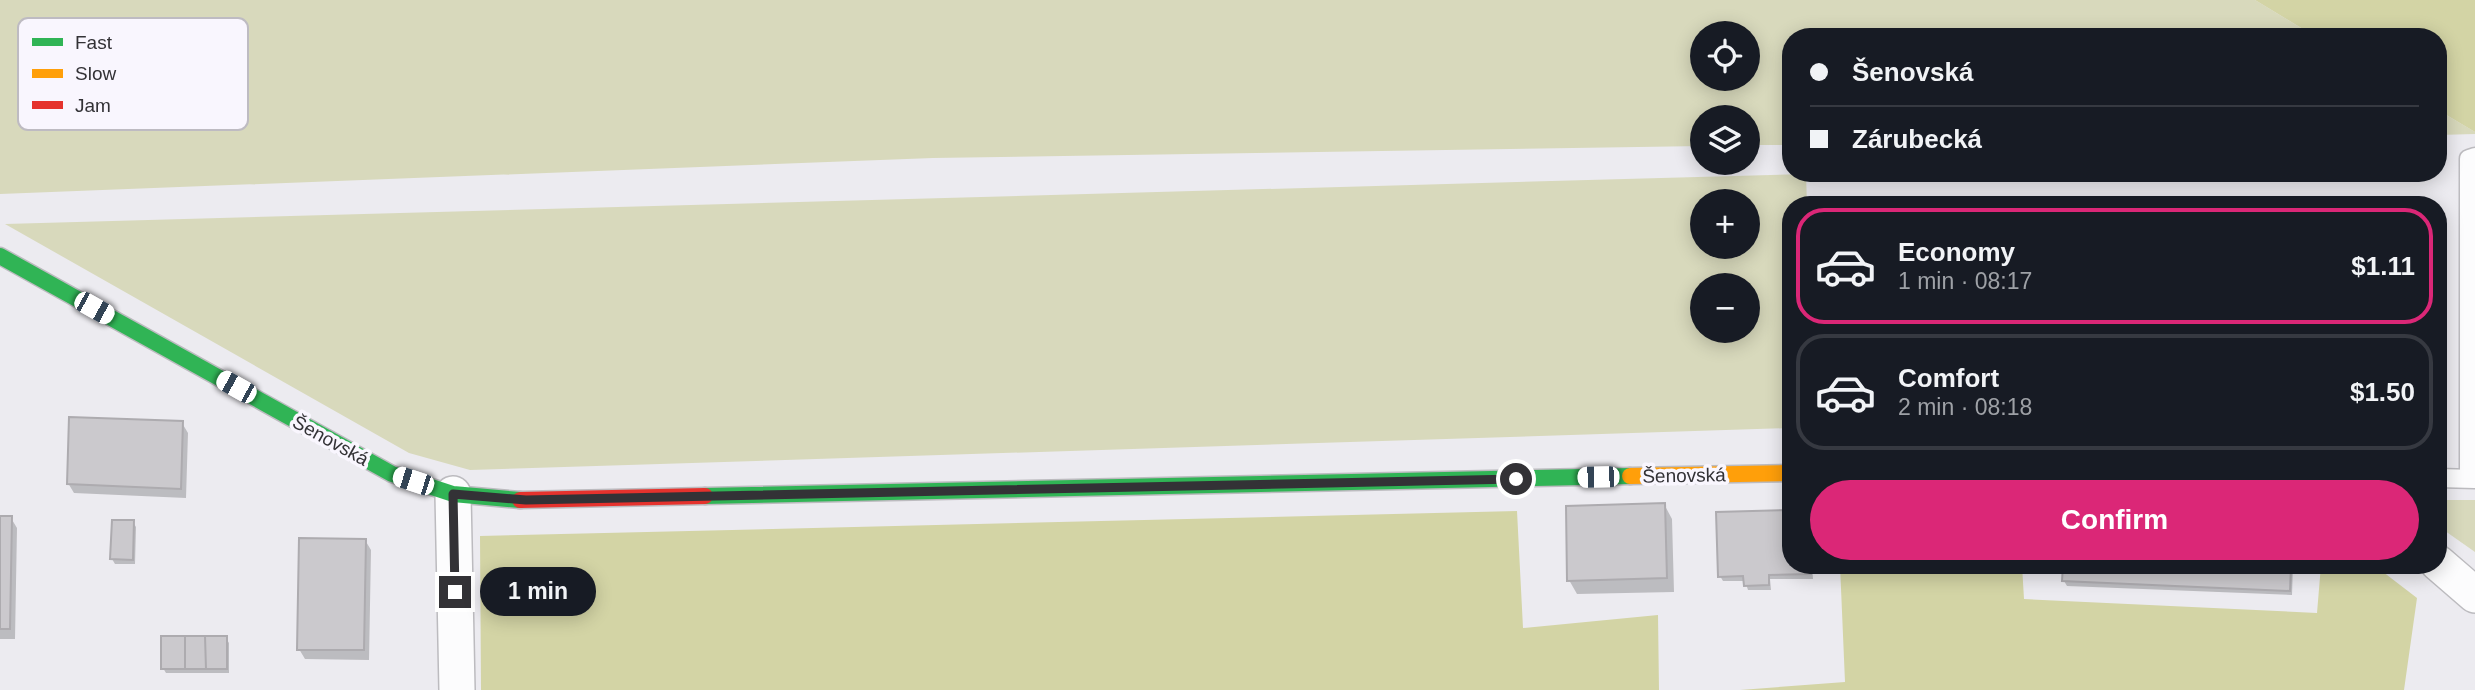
<!DOCTYPE html>
<html lang="en">
<head>
<meta charset="utf-8">
<style>
	:root { --surface:#171b24; --page:#242831; --text:#f1f3f6; --muted:#9ea1a6; --line:#363941; --accent:#db2777 }
	body { margin:0; font-family:Helvetica,sans-serif; background:var(--page); color:var(--text); height:100vh; display:flex; flex-direction:column; font-size:26px; white-space:nowrap }
	* { box-sizing:border-box; margin:0 }
	p { font-size:23px; color:var(--muted) }
	.icon { flex:none; width:38px; height:38px; fill:none; stroke:currentColor; stroke-width:2; stroke-linecap:round; stroke-linejoin:round }
	.map { position:relative; flex:1; overflow:hidden }
	.drawer { position:absolute; left:1782px; top:196px; width:665px; height:378px; display:flex; flex-direction:column; background:var(--surface); border-radius:28px; box-shadow:0 4px 18px #0003 }
	.drawer>* { flex:none }
	.top-card { position:absolute; left:1782px; top:28px; width:665px; height:154px; border-radius:28px; box-shadow:0 4px 18px #0003; display:grid; align-content:center; height:154px; padding:0 28px; background:var(--surface) }
	.fabs { position:absolute; left:1690px; top:21px; display:grid; gap:14px }
	.fabs a { display:grid; place-items:center; width:70px; height:70px; border-radius:50%; background:var(--surface); box-shadow:0 4px 18px #0003; font-size:35px }
	.end { position:absolute; width:32px; height:32px; margin:-16px; border:9px solid #333236; background:#fff; box-shadow:0 0 0 4px #fff }
	.from { border-radius:50% }
	.bubble { position:absolute; height:49px; border-radius:24px; background:var(--surface); box-shadow:0 4px 18px #0003; font-size:23px; font-weight:800; line-height:49px; text-align:center }
	.car { position:absolute; width:21px; height:42px; margin:-21px -10px; border-radius:9px; box-shadow:0 0 5px 2px #0007; background:linear-gradient(#fff 24%,#345 0 40%,#fff 0 76%,#345 0 86%,#fff 0) }
	.top-card b { display:flex; align-items:center; gap:24px; height:66px; font-size:26px }
	.top-card b+b { border-top:2px solid var(--line) }
	.top-card i { width:18px; height:18px; background:var(--text) }
	ul { padding:12px 0 0; list-style:none }
	li { display:flex; align-items:center; gap:21px; height:116px; margin:0 14px 10px; padding:0 14px; border:4px solid var(--line); border-radius:28px }
	li div { flex:1 }
	li b { display:block; font-size:26px }
	li em { font-style:normal; font-weight:800 }
	li.selected { border-color:var(--accent) }
	li>.icon { width:63px; height:63px; stroke-width:1.5 }
	.primary-button { display:flex; gap:14px; margin-top:auto; padding:14px 28px }
	.primary-button a { flex:1; height:80px; border-radius:42px; background:var(--accent); color:#fff; font-size:28px; font-weight:800; line-height:80px; text-align:center }
	.map>svg:first-child { display:block }
	.green { fill:#d8d9bc; fill-rule:evenodd }
	.forest { fill:#d3d4a5 }
	.shadow { fill:#0003 }
	.building { fill:#cbc9cd; stroke:#adabaf; stroke-width:2 }
	.lines { fill:none; stroke-linecap:round; stroke-linejoin:round }
	.lane-casing { stroke:#bcbbbf; stroke-width:21 }
	.street-casing { stroke:#bcbbbf; stroke-width:38 }
	.fast-casing { stroke:#bcbbbf; stroke-width:19 }
	.slow-casing { stroke:#bcbbbf; stroke-width:19 }
	.jam-casing { stroke:#bcbbbf; stroke-width:19 }
	.lane { stroke:#fcfcfd; stroke-width:18 }
	.street { stroke:#fcfcfd; stroke-width:35 }
	.fast { stroke:#30b455; stroke-width:16 }
	.slow { stroke:#ff9f0a; stroke-width:16 }
	.jam { stroke:#e5322d; stroke-width:16 }
	.route { stroke:#333236; stroke-width:9 }
	.labels { text-anchor:middle; stroke-width:7; stroke-linejoin:round; paint-order:stroke }
	.street-label { font-size:19px; fill:#333236; stroke:#f9f6fe }
	.key { fill:#f9f6fe; stroke:#bebbc2; stroke-width:2 }
	.key-label { font-size:19px; fill:#333236 }
</style>
</head>
<body>
<div class="map">
<svg width="2475" height="690" viewBox="0 0 2475 690">
	<rect width="100%" height="100%" fill="#ecebf0"/>
	<path class="green" d="M 0,0 L 2255,0 L 2316,37 L 1790,37 L 1790,145 L 1748,145 L 1748,117 L 1703,117 L 1703,146 L 933,158 L 0,194 ZM 1703,33 L 1748,33 L 1748,79 L 1703,79 Z
		M 2438,110 L 2475,132 L 2475,134 L 2438,135 Z
		M 1806,174 L 1807,205 L 1790,205 L 1790,428 L 470,470 L 409,453 L 5,224 ZM 1703,201 L 1748,201 L 1748,247 L 1703,247 ZM 1703,285 L 1748,285 L 1748,331 L 1703,331 Z
		M 2438,500 L 2475,500 L 2475,552 L 2438,526 Z"/>
	<path class="forest" d="M 2255,0 L 2475,0 L 2475,132 L 2438,110 L 2438,37 L 2316,37 Z
		M 1517,511 L 1523,628 L 1658,615 L 1659,690 L 481,690 L 480,536 Z
		M 1840,565 L 2022,565 L 2024,599 L 2317,613 L 2321,565 L 2374,565 L 2417,598 L 2404,690 L 1740,690 L 1845,682 Z"/>
	<path class="shadow" d="M 182,423 L 188,433 L 186,498 L 74,493 L 68,483 Z
		M 1664,504 L 1672,519 L 1674,592 L 1577,594 L 1569,580 Z
		M 1790,512 L 1790,565 L 1812,565 L 1813,579 L 1770,579 L 1771,590 L 1748,590 L 1745,581 L 1723,581 L 1720,576 L 1718,513 Z
		M 0,518 L 11,518 L 17,528 L 15,639 L 0,639 Z
		M 133,522 L 136,527 L 135,564 L 115,564 L 112,559 Z
		M 365,540 L 371,550 L 369,660 L 305,659 L 299,649 Z
		M 2065,565 L 2293,565 L 2292,595 L 2067,586 L 2064,581 Z
		M 226,638 L 229,643 L 229,673 L 166,673 L 163,668 Z"/>
	<path class="building" d="M 69,417 L 183,421 L 181,489 L 67,484 Z
		M 1665,503 L 1667,578 L 1567,581 L 1566,506 Z
		M 1790,510 L 1790,565 L 1811,565 L 1811,574 L 1769,575 L 1769,585 L 1744,586 L 1743,576 L 1718,577 L 1716,512 Z
		M 0,516 L 12,516 L 10,629 L 0,629 Z
		M 112,520 L 134,520 L 133,560 L 110,559 Z
		M 299,538 L 366,539 L 364,650 L 297,650 Z
		M 2063,565 L 2291,565 L 2290,591 L 2062,581 Z
		M 161,636 L 185,636 L 185,669 L 161,669 Z
		M 185,636 L 205,636 L 206,669 L 185,669 Z
		M 205,636 L 227,636 L 227,669 L 206,669 Z"/>
	<g class="lines">
		<defs>
			<path id="lane" d="M 2438,478 L 2475,479
				M 2469,479 L 2469,159 L 2475,157"/>
			<path id="street" d="M 453,494 L 457,690
				M 2438,563 L 2475,595"/>
			<path id="fast" d="M 0,256 L 392,474 L 453,494 L 520,500
				M 705,496 L 1630,476"/>
			<path id="slow" d="M 1630,476 L 1790,473"/>
			<path id="jam" d="M 520,500 L 705,496"/>
		</defs>
		<use href="#lane" class="lane-casing"/>
		<use href="#street" class="street-casing"/>
		<use href="#fast" class="fast-casing"/>
		<use href="#slow" class="slow-casing"/>
		<use href="#jam" class="jam-casing"/>
		<use href="#lane" class="lane"/>
		<use href="#street" class="street"/>
		<use href="#fast" class="fast"/>
		<use href="#slow" class="slow"/>
		<use href="#jam" class="jam"/>
	</g>
	<g class="lines">
		<path class="route" d="M 455,592 L 453,494 L 526,500 L 1516,479"/>
	</g>
	<g class="labels">
		<g class="street-label">
			<text transform="translate(331 440) rotate(29)" y="7">Šenovská</text>
			<text transform="translate(1684 475) rotate(-1)" y="7">Šenovská</text>
		</g>
	</g>
	<rect x="18" y="18" width="230" height="112" rx="10" class="key"/>
	<rect x="32" y="38" width="31" height="8" fill="#30b455"/>
	<rect x="32" y="69" width="31" height="9" fill="#ff9f0a"/>
	<rect x="32" y="101" width="31" height="8" fill="#e5322d"/>
	<g class="key-label">
		<text x="75" y="49">Fast</text>
		<text x="75" y="80">Slow</text>
		<text x="75" y="112">Jam</text>
	</g>
</svg>
<div class="fabs">
<a><svg class="icon" aria-label="locate" viewBox="0 0 24 24"><circle cx="12" cy="12" r="6"/><path d="M12 2v4M12 18v4M2 12h4M18 12h4"/></svg></a>
<a><svg class="icon" aria-label="layers" viewBox="0 0 24 24"><path d="M12 4l9 5-9 5-9-5zM3 14l9 5 9-5"/></svg></a>
<a>+</a>
<a>−</a>
</div>
<i class="end from" style="left:1516px;top:479px"></i>
<i class="end" style="left:455px;top:592px"></i>
<div class="bubble" style="left:480px;top:567px;width:116px">1 min</div>
<i class="car" style="left:94px;top:308px;rotate:119deg"></i>
<i class="car" style="left:236px;top:387px;rotate:299deg"></i>
<i class="car" style="left:1598px;top:477px;rotate:269deg"></i>
<i class="car" style="left:413px;top:481px;rotate:288deg"></i>
<div class="top-card">
<b><i class="from"></i>Šenovská</b>
<b><i></i>Zárubecká</b>
</div>
<section class="drawer">
<ul>
<li class="selected"><svg class="icon" aria-label="car" viewBox="0 0 24 24"><path d="M5 17H2v-5l4-1 3-4h7l3 4 3 1v5h-3M9 17h6M6 11h13"/><circle cx="7" cy="17" r="2"/><circle cx="17" cy="17" r="2"/></svg><div><b>Economy</b><p>1 min · 08:17</p></div><em>$1.11</em></li>
<li><svg class="icon" aria-label="car" viewBox="0 0 24 24"><path d="M5 17H2v-5l4-1 3-4h7l3 4 3 1v5h-3M9 17h6M6 11h13"/><circle cx="7" cy="17" r="2"/><circle cx="17" cy="17" r="2"/></svg><div><b>Comfort</b><p>2 min · 08:18</p></div><em>$1.50</em></li>
</ul>
<div class="primary-button"><a>Confirm</a></div>
</section>
</div>
</body>
</html>
